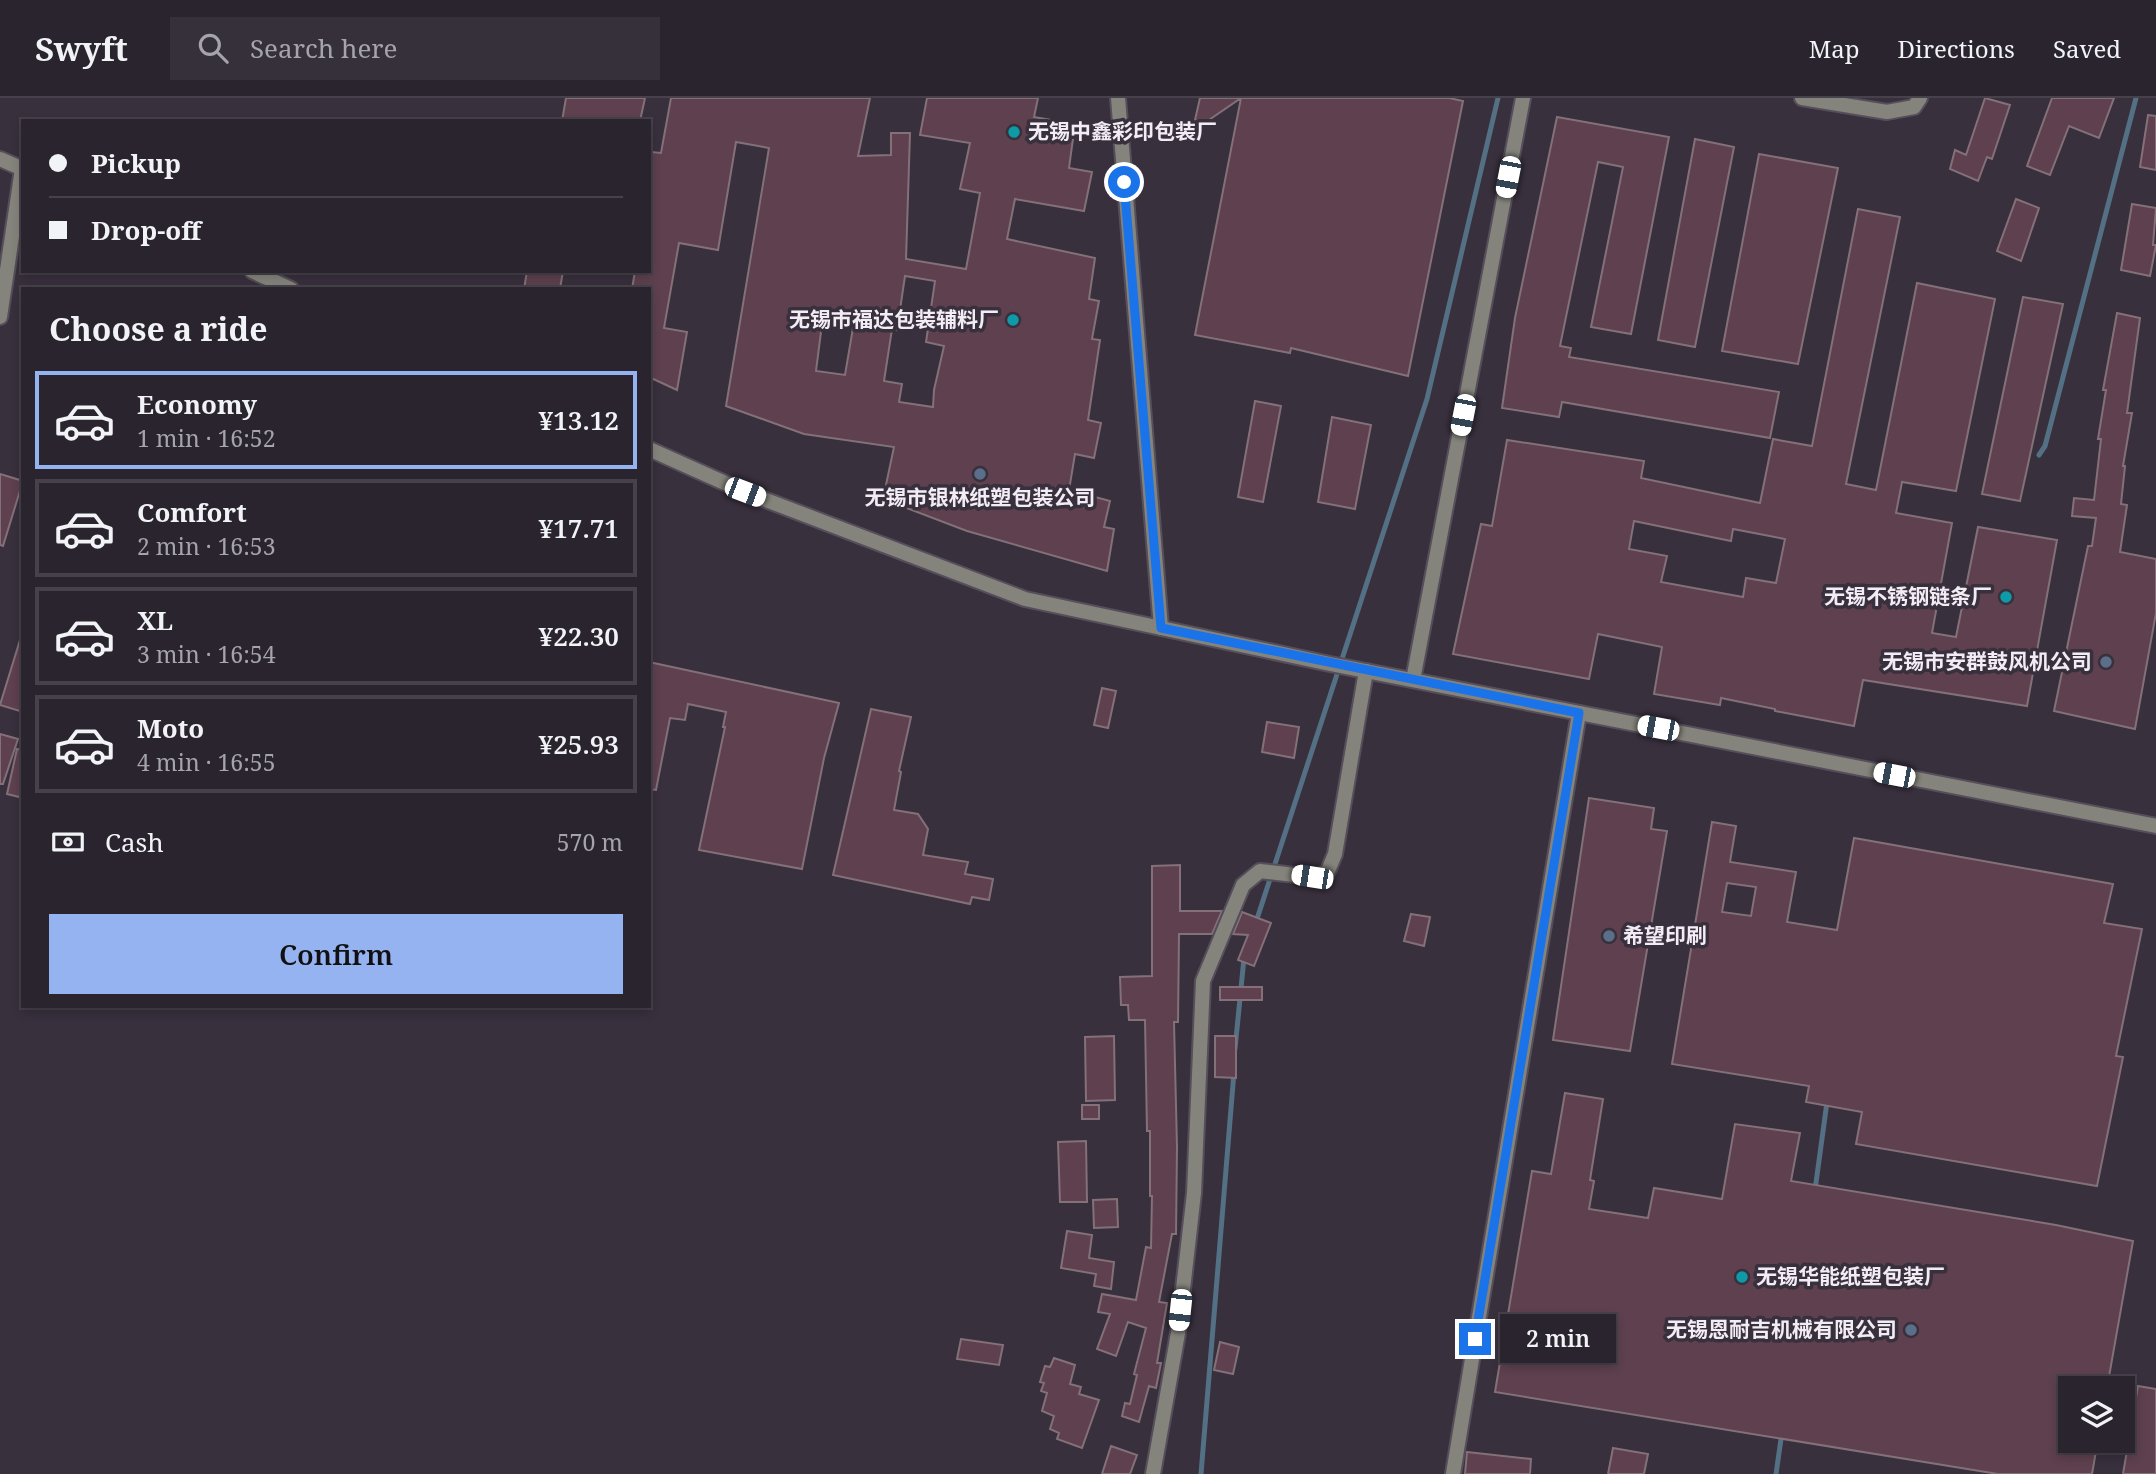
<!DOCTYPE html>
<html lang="en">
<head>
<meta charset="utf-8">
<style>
	:root { --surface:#2a242e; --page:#36303a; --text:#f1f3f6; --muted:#a5a4aa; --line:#46414a; --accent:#95b2f1 }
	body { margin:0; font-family:"Noto Serif","Noto Sans SC",serif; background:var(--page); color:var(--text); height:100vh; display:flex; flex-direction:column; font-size:26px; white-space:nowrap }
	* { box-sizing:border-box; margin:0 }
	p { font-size:23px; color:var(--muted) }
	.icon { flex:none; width:38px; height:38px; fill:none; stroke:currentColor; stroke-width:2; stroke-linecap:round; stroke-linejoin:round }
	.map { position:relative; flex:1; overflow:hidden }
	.drawer { position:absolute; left:21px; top:189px; width:630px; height:721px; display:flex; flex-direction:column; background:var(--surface); border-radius:0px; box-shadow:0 4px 10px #0003,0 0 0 2px var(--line) }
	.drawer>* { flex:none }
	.hud { position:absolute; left:21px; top:21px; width:630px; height:154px; border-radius:0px; box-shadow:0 4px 10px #0003,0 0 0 2px var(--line); display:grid; align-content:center; height:154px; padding:0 28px; background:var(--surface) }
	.fabs { position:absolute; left:2058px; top:1278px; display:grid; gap:14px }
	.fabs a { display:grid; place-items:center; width:77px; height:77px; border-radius:0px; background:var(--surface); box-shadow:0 4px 10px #0003,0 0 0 2px var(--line); font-size:35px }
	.end { position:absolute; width:32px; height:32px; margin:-16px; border:9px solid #1a73e8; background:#fff; box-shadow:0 0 0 4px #fff }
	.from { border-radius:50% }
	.bubble { position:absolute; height:49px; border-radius:0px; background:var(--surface); box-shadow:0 4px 10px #0003,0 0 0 2px var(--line); font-size:23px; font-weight:600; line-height:49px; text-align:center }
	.car { position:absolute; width:21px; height:42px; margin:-21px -10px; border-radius:9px; box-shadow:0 0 5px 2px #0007; background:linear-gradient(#fff 24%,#345 0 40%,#fff 0 76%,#345 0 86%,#fff 0) }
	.hud b { display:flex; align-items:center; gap:24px; height:66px; font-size:26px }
	.hud b+b { border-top:2px solid var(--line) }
	.hud i { width:18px; height:18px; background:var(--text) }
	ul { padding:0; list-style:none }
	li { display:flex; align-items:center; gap:21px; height:98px; margin:0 14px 10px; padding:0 14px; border:4px solid var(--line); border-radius:0px }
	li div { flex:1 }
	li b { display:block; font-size:26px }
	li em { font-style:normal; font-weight:600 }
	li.active { border-color:var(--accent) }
	li>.icon { width:63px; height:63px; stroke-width:1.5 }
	h2 { padding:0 28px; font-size:32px; line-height:84px }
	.pay { display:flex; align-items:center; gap:18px; height:77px; padding:0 28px; font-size:26px }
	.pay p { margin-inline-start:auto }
	.button { display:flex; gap:14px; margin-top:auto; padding:14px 28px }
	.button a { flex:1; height:80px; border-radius:0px; background:var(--accent); color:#111; font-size:28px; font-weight:600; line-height:80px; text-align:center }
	header { display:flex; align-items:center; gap:42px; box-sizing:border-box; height:98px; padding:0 35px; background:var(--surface); border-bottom:2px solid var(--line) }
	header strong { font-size:33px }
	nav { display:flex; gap:38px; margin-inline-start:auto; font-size:24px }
	.search { width:490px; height:63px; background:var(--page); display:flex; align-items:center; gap:18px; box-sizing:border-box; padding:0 24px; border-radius:0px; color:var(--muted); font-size:26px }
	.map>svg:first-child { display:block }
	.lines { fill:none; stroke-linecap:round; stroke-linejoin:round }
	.stream { stroke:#547084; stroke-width:5 }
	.building { fill:#5e404e; stroke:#837078; stroke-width:2; fill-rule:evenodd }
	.minor-casing { stroke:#564e5a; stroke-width:18 }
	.tertiary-casing { stroke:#564e5a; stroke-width:18 }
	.minor { stroke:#84847c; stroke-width:14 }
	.tertiary { stroke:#84847c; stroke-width:14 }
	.route { stroke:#1a73e8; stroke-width:9 }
	.culture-dot { fill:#0f9aa8; stroke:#38303d; stroke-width:2.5 }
	.service-dot { fill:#5c6f8a; stroke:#38303d; stroke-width:2.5 }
	.labels { text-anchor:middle; stroke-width:7; stroke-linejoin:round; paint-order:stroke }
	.poi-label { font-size:21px; font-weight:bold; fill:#f2ecf5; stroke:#38303d; text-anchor:end }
</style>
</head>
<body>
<header>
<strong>Swyft</strong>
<div class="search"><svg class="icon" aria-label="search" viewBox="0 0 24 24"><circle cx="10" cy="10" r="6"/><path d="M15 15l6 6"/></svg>Search here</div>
<nav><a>Map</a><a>Directions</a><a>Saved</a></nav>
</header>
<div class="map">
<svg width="2156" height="1376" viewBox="0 0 2156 1376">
	<rect width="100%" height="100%" fill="#38303d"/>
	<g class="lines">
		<path class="stream" d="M 2039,357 L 2045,348 L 2136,0
			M 1256,824 L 1427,301 L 1498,0
			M 1235,951 L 1244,860
			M 1815,1092 L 1827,1004
			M 1201,1376 L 1234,974
			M 1776,1376 L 1782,1334"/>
	</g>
	<path class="building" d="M 566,0 L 645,0 L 640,23 L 562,23 Z
		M 671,0 L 870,0 L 858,58 L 891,57 L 891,35 L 910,35 L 906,161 L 966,171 L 980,95 L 960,91 L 970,45 L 920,37 L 927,0 L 1038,0 L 1034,19 L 1075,26 L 1069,70 L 1092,74 L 1084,113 L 1015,101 L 1007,141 L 1095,160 L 1089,201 L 1099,203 L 1092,241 L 1100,242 L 1088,322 L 1101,325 L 1094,360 L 1075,356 L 1069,392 L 1110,403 L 1104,429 L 1114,431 L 1107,473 L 967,433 L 883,401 L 894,349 L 804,336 L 726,308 L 769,50 L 736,44 L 718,152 L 679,145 L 664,230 L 687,234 L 677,292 L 649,279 L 649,191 L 632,191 L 635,173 L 649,173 L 649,68 L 652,54 L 661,55 ZM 905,178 L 935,183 L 926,244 L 944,248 L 934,292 L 933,309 L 899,304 L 902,286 L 884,283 L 892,231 L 897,232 ZM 823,218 L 854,224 L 845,277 L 816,273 Z
		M 1200,0 L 1241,0 L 1206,24 L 1195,22 Z
		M 1241,0 L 1449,0 L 1463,3 L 1408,278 L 1291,250 L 1290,255 L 1195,237 Z
		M 1985,0 L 2010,7 L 1992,61 L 1987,59 L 1978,83 L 1950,71 L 1955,52 L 1966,57 Z
		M 2052,0 L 2114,0 L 2099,40 L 2069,28 L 2050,77 L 2027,68 Z
		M 2148,17 L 2156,18 L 2156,72 L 2140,69 Z
		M 1557,19 L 1669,39 L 1631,236 L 1591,229 L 1623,69 L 1598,64 L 1560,248 L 1571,250 L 1569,259 L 1779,294 L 1770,340 L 1562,304 L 1559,319 L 1502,310 L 1515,220 Z
		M 1695,41 L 1734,49 L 1695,249 L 1658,242 Z
		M 1759,56 L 1838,70 L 1798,266 L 1722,253 Z
		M 2016,101 L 2039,110 L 2021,163 L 1997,153 Z
		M 2132,106 L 2156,110 L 2153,147 L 2156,147 L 2150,178 L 2121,172 Z
		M 1858,111 L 1900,119 L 1846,386 L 1876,392 L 1917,185 L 1995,201 L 1956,393 L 1902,384 L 1896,415 L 1952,425 L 1932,535 L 1956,539 L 1978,429 L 2057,442 L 2027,608 L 1863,582 L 1854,628 L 1775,613 L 1775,611 L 1721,600 L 1720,607 L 1654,596 L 1662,549 L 1598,536 L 1589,581 L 1453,556 L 1481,426 L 1492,428 L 1507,342 L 1644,363 L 1641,380 L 1760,405 L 1773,341 L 1812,348 ZM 1634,423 L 1731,443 L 1733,431 L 1785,441 L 1776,485 L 1746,480 L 1743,499 L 1661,484 L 1667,458 L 1629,451 Z
		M 527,173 L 563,173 L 560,191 L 524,191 Z
		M 2023,199 L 2063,206 L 2020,403 L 1982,396 Z
		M 2117,215 L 2140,220 L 2127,315 L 2132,315 L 2123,368 L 2125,368 L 2121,406 L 2127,407 L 2120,454 L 2156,461 L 2156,515 L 2135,631 L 2054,613 L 2088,448 L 2092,448 L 2096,420 L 2072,418 L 2074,400 L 2094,402 L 2101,341 L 2098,341 L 2106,292 L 2103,292 Z
		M 1255,303 L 1281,308 L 1263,404 L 1238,399 Z
		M 1332,319 L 1371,327 L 1355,411 L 1318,404 Z
		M 0,376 L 23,383 L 3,448 L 0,447 Z
		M 20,542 L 23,542 L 23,614 L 0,607 Z
		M 649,564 L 839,605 L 824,660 L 802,771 L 699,752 L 725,629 L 723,629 L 726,614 L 688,606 L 685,622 L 670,620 L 656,692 L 649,691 Z
		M 1102,590 L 1116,593 L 1108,630 L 1094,627 Z
		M 871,611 L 911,619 L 899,673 L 901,674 L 894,712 L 918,716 L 928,731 L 923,757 L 968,764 L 965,776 L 993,781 L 989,802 L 972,799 L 970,806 L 833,777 Z
		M 1267,624 L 1299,629 L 1294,660 L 1262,654 Z
		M 0,636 L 18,641 L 3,686 L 0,686 Z
		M 17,651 L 23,652 L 23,700 L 7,696 Z
		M 1589,700 L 1654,710 L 1651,731 L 1667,733 L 1630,953 L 1553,942 Z
		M 1712,724 L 1736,728 L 1730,764 L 1796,774 L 1787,824 L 1837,832 L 1854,740 L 2113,786 L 2104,825 L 2142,831 L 2116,958 L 2123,959 L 2097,1088 L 1856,1046 L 1862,1014 L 1806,1004 L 1809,988 L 1672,966 ZM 1727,785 L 1756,789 L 1751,818 L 1722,814 Z
		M 1180,767 L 1180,813 L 1222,813 L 1212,836 L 1179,836 L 1178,924 L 1174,924 L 1177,1049 L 1176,1136 L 1172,1136 L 1159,1204 L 1167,1205 L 1157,1265 L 1161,1265 L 1156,1290 L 1149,1288 L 1139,1324 L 1122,1318 L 1125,1305 L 1130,1306 L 1137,1277 L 1134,1276 L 1146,1230 L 1128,1224 L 1116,1258 L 1097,1251 L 1110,1216 L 1098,1214 L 1102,1196 L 1136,1202 L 1146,1149 L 1151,1150 L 1152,1098 L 1150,1098 L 1150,1033 L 1147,1033 L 1145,922 L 1129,922 L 1128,907 L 1121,907 L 1120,879 L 1152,878 L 1152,768 Z
		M 1242,814 L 1271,825 L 1254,868 L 1238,862 L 1248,837 L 1233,836 Z
		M 1411,816 L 1430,819 L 1424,848 L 1404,843 Z
		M 1220,889 L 1262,889 L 1262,902 L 1220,902 Z
		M 1114,938 L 1115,1002 L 1086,1003 L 1085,939 Z
		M 1215,938 L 1236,938 L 1236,980 L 1215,979 Z
		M 1565,995 L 1603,1001 L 1590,1082 L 1594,1083 L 1589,1111 L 1648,1120 L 1654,1090 L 1722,1101 L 1735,1026 L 1800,1035 L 1791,1083 L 2056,1127 L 2133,1143 L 2107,1290 L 2070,1290 L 2070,1342 L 2098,1342 L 2092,1376 L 1998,1376 L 1495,1294 L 1532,1073 L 1551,1076 Z
		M 1082,1007 L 1099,1007 L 1099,1021 L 1082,1021 Z
		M 1086,1043 L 1087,1104 L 1060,1104 L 1058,1044 Z
		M 1117,1101 L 1118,1129 L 1094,1130 L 1093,1102 Z
		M 1067,1133 L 1092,1137 L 1089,1160 L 1114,1164 L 1111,1191 L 1094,1188 L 1096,1176 L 1061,1170 Z
		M 961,1241 L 1003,1247 L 999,1267 L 957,1261 Z
		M 1220,1244 L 1239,1249 L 1233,1276 L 1214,1272 Z
		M 1054,1260 L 1075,1267 L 1070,1286 L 1081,1289 L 1079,1296 L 1099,1302 L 1082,1350 L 1057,1341 L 1059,1335 L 1050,1331 L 1054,1318 L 1042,1313 L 1047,1295 L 1041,1293 L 1044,1285 L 1040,1284 L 1045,1268 L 1050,1269 Z
		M 2138,1288 L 2156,1291 L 2156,1376 L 2123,1376 Z
		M 1111,1348 L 1137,1357 L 1130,1376 L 1102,1376 Z
		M 1613,1350 L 1648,1356 L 1644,1376 L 1608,1376 Z
		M 1467,1354 L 1531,1361 L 1530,1376 L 1465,1376 Z"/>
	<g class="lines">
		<defs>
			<path id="minor" d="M 1118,0 L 1161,530
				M 1802,0 L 1887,14 L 1914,9 L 1920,0
				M 0,219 L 22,71
				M 1413,582 L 1523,0
				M 1153,1376 L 1178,1235 L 1194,1095 L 1203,883 L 1243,787 L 1260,773 L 1312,779 L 1327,775 L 1335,756 L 1366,573
				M 1453,1376 L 1579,615"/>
			<path id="tertiary" d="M 0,61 L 23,71
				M 252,173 L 291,191
				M 649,351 L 745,394 L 1025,501 L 1330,566 L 2156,728"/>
		</defs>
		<use href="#minor" class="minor-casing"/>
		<use href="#tertiary" class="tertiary-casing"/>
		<use href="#minor" class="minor"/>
		<use href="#tertiary" class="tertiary"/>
	</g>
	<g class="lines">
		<path class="route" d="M 1124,84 L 1161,530 L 1579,615 L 1475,1241"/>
	</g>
	<g class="culture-dot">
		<circle cx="1014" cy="34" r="7"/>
		<circle cx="1013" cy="222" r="7"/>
		<circle cx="2006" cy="499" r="7"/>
		<circle cx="1742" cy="1179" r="7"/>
	</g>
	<g class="service-dot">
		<circle cx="980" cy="376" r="7"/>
		<circle cx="2106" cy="564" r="7"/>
		<circle cx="1609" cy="838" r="7"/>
		<circle cx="1911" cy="1232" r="7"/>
	</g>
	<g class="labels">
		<g class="poi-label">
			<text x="1028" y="41" text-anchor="start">无锡中鑫彩印包装厂</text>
			<text x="999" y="229">无锡市福达包装辅料厂</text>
			<text x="980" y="407" text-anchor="middle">无锡市银林纸塑包装公司</text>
			<text x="1992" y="506">无锡不锈钢链条厂</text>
			<text x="2092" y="571">无锡市安群鼓风机公司</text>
			<text x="1623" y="845" text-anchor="start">希望印刷</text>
			<text x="1756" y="1186" text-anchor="start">无锡华能纸塑包装厂</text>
			<text x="1897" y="1239">无锡恩耐吉机械有限公司</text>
		</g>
	</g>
</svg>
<div class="fabs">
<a><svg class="icon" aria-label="layers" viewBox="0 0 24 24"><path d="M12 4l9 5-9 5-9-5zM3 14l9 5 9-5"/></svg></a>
</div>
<i class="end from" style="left:1124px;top:84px"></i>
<i class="end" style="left:1475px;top:1241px"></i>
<div class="bubble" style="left:1500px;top:1216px;width:116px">2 min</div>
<i class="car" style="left:1508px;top:79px;rotate:191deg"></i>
<i class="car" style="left:1463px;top:317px;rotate:191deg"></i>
<i class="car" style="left:745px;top:394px;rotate:111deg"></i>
<i class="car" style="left:1658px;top:630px;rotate:281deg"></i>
<i class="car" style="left:1894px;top:677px;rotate:281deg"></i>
<i class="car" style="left:1312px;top:779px;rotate:279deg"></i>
<i class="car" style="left:1180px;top:1212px;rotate:186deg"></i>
<div class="hud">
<b><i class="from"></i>Pickup</b>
<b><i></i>Drop-off</b>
</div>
<section class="drawer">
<h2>Choose a ride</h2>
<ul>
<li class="active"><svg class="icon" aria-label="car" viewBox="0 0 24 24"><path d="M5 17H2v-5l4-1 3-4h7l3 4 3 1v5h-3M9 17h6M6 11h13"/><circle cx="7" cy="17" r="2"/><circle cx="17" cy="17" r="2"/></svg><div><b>Economy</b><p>1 min · 16:52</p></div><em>¥13.12</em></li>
<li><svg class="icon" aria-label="car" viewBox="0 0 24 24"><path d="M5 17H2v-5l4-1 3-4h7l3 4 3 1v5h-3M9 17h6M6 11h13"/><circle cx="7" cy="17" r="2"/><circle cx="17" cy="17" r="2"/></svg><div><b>Comfort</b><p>2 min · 16:53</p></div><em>¥17.71</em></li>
<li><svg class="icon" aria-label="car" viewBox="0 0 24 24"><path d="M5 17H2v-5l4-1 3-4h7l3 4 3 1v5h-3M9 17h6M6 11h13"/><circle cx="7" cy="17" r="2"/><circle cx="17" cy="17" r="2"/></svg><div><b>XL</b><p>3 min · 16:54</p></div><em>¥22.30</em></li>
<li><svg class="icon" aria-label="car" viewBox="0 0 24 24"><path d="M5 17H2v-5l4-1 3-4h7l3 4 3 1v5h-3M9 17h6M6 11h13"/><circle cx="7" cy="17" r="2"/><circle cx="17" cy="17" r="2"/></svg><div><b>Moto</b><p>4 min · 16:55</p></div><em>¥25.93</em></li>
</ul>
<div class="pay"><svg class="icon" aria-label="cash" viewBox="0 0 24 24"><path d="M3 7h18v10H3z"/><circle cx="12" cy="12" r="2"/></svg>Cash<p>570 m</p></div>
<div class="button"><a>Confirm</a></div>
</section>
</div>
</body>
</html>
